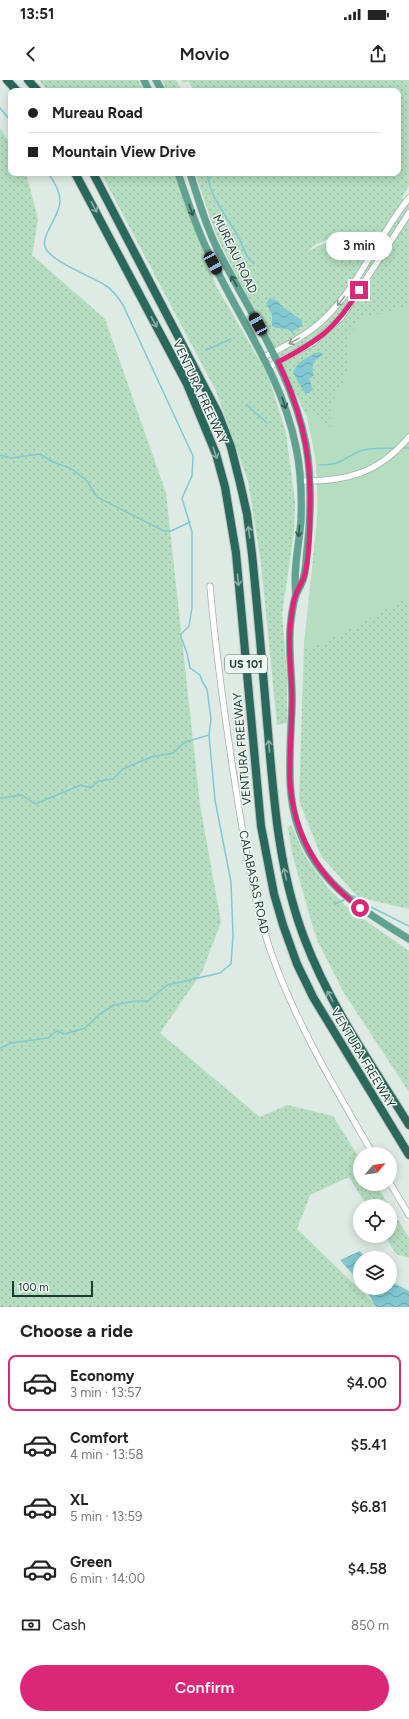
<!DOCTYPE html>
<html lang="en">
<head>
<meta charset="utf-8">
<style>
	:root { --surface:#fff; --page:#f2f2f2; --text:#222; --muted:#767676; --line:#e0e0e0; --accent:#db2777 }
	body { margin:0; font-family:Figtree,sans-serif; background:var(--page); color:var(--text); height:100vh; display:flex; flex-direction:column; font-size:15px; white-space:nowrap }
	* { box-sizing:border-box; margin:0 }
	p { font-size:13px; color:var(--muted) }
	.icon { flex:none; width:22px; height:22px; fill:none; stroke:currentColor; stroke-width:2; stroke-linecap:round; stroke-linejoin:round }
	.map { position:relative; height:1227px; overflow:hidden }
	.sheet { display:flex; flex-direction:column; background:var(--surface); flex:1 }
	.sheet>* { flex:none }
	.banner { position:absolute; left:8px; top:8px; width:393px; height:88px; border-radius:8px; box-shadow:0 2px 10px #0003; display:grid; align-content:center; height:88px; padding:0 20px; background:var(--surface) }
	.needle { width:26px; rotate:62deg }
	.controls { position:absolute; left:353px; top:1067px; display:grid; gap:8px }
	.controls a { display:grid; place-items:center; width:44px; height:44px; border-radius:50%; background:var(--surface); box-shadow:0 2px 10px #0003; font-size:20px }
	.scale { position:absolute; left:12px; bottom:10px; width:81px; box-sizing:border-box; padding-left:4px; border:2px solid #1e3a32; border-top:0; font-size:11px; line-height:14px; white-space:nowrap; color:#1e3a32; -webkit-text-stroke:3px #eef7f2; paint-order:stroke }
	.end { position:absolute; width:18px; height:18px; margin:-9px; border:5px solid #db2777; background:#fff; box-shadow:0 0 0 2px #fff }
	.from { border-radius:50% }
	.bubble { position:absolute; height:28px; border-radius:14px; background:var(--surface); box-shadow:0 2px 10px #0003; font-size:13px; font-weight:600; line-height:28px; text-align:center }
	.car { position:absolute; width:12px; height:24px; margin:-12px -6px; border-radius:5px; box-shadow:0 0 3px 1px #0007; background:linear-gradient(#222 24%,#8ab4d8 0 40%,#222 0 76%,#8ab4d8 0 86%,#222 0) }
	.banner b { display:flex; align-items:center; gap:14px; height:38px; font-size:15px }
	.banner b+b { border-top:1px solid var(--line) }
	.banner i { width:10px; height:10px; background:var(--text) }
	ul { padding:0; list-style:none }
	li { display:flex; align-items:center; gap:12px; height:56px; margin:0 8px 6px; padding:0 12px; border:2px solid transparent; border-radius:8px }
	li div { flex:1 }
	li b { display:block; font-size:15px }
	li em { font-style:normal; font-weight:600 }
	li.current { border-color:var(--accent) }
	li>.icon { width:36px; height:36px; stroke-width:1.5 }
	h2 { padding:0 20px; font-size:18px; line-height:48px }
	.pay { display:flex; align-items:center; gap:10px; height:44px; padding:0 20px; font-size:15px }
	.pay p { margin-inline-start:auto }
	.cta { display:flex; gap:8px; margin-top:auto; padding:8px 20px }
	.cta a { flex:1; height:46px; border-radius:24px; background:var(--accent); color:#fff; font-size:16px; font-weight:600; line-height:46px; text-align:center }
	.status { display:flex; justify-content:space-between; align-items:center; height:28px; padding:0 20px; background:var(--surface); direction:ltr }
	.status svg { height:11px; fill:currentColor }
	header { display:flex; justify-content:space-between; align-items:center; height:52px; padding:0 20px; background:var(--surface); font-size:18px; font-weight:600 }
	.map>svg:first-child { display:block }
	.grass { fill:url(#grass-dots); fill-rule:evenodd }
	.green { fill:#b5ddbf }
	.water { fill:url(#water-waves) }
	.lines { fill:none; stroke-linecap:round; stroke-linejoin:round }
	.stream { stroke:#82c8d3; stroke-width:1.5 }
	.minor-casing { stroke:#a1b2ab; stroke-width:7 }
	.major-casing { stroke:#bcc4c2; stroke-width:8 }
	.highway-casing { stroke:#bcc4c2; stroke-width:10 }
	.minor { stroke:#fff; stroke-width:5.5 }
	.major { stroke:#60a290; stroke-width:7 }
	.highway { stroke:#29685a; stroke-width:8 }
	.oneway { stroke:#8cb0a6 }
	.oneway2 { stroke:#32594e }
	.oneway3 { stroke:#8e9c98 }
	.route { stroke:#db2777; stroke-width:5 }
	.labels { text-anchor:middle; stroke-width:3; stroke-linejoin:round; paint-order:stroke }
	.shield { fill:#eef7f2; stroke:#5c736c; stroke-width:1 }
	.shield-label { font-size:11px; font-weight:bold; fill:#1e3a32 }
	.street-label { font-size:12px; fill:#1e3a32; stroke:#eef7f2 }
</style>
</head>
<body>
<div class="status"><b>13:51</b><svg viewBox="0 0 49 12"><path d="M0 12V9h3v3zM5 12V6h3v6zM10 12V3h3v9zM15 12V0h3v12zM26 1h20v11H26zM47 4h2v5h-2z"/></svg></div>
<header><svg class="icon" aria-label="back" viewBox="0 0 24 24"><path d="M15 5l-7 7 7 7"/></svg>Movio<svg class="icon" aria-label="share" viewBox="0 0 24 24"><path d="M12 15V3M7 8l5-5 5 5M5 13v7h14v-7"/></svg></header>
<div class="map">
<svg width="409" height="1227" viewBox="0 0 409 1227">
	<defs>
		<pattern id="grass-dots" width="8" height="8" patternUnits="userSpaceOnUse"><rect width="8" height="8" fill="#b5ddbf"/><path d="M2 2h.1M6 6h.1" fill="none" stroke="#9bbea5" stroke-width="1.8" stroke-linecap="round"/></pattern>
		<pattern id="water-waves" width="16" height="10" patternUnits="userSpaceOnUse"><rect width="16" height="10" fill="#82c8d3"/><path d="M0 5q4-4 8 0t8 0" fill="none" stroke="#6aa3ac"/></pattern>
	</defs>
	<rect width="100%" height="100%" fill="#deeae4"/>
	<path class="grass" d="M 39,0 L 138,0 L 144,11 L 48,11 Z
		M 162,0 L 176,0 L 182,11 L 167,11 Z
		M 181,0 L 409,0 L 409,105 L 402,118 L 409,125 L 409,829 L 358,817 L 321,776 L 299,721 L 304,565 L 318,430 L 316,380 L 307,337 L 217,157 L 195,93 L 398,93 L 398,11 L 190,11 L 193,9 L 188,1 L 183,3 ZM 365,154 L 325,163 L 308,171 C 318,158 350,154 365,154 Z
		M 0,48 L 11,66 L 11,93 L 26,93 L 38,139 L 32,175 L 105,239 L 166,413 L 200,725 L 221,842 L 202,892 L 160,953 L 260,1037 L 287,1025 L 333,1036 L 360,1079 L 360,1104 L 376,1104 L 389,1126 L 367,1126 L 349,1097 L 310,1115 L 297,1149 L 378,1227 L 0,1227 Z
		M 101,93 L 175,93 L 216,206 L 268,295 L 286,353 L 295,422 L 294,452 L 282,534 L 287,595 L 287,643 L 277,645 L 261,483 L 248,401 L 216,311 Z
		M 291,745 L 305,776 L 328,808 L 349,829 L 409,871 L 409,1012 L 344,913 L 318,862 L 309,834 L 292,773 L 288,748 Z
		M 390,1127 L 409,1158 L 409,1178 L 396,1174 L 385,1156 L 390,1156 Z"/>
	<path class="green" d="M 409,224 L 409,517 L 308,571 L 304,565 C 313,489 328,412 307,337 L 309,332 L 315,336 L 330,352 L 330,331 L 334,319 L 349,291 L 346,259 L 365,237 L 405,228 Z"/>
	<path class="water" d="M 270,218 L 279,222 L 281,226 L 302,240 L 302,246 L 294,250 L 292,254 L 291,251 C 284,247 279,250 272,246 L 272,235 L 266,223 Z
		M 320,272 L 323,275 C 314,279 310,286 314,295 L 309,299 L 313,310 L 309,313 L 305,313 C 302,308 295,298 294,293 C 292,285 313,273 320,272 Z
		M 360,1171 L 366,1178 L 360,1178 L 360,1202 L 340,1180 Z
		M 390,1201 L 409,1211 L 409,1227 L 376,1227 L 365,1208 L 390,1208 Z"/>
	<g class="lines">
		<path class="stream" d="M 0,28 L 11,41
			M 207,93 C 210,116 225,135 237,154 C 243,164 244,176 254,184
			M 206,270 L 231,259
			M 247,325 L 267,343
			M 401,368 L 409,368
			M 0,375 L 11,378 L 40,374 L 53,382 L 72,389 L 87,401 L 97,417 L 164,451 L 171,451 L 190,442
			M 319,385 C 341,385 342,379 360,371 C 371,367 384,369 395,368
			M 0,718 L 22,715 L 35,724 L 81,705 L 91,708 L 98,701 L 113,699 L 123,689 L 151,677 L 173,673 L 185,662 L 209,655
			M 351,817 L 354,816 L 367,825 L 409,846
			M 335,824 L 346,819
			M 0,968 L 11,963 L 48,958 L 57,951 L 65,954 L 85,948 L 100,934 L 114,925 L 135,921 L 148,921 L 167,905 L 220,893 L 231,884 L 233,856 L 231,802 L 215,720 L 209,655 L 211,639 L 207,609 L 202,601 L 200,595 L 190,588 L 187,573 L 181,557 L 181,554 L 189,546 L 192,528 L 192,452 L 182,418 L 192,396 L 193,376 L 123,225 C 118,217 113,210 105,205 C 91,196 51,182 45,167 C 41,155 60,136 60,121 C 60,111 54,101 48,93"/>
		<defs>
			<path id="minor" d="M 264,277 C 285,266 308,255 325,238 C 360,204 378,156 409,118
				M 269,287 L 314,262 L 341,238 L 409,133
				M 300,401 C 346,402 379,393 409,357
				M 210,506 C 216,576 226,646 237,716 C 246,773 255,832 276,886 C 301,952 338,1013 373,1074
				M 390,1103 L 409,1135"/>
			<path id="major" d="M 144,0 L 149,11
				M 156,0 L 162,11
				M 178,93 C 187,120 196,147 208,172 C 239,240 281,293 296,367 C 301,391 302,415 301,440 C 299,466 293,488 296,515
				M 190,93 C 199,121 207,150 221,176 C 253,238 293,296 306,365 C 312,400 311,436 307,471 C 306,479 306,488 304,496 C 303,503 298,509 296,515 C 293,523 292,532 291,540 C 287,568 293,597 292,625 C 291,655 288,685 291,714 C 299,790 350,823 409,859"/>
			<path id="highway" d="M 7,0 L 17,11
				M 28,0 L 38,11
				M 75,93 L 187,304 L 216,374 L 225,407 L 236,473 L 261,746 L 274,814 L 283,845 L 297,884 L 313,917 L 409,1075
				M 93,93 L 218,333 L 231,367 L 240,403 L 247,434 L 252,474 C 258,533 263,593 268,652 C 274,723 279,793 305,860 C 330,926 372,985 409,1045"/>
		</defs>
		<use href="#minor" class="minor-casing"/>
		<use href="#major" class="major-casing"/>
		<use href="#highway" class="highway-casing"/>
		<use href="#minor" class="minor"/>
		<use href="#major" class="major"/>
		<use href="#highway" class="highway"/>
	</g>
	<defs><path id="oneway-shaft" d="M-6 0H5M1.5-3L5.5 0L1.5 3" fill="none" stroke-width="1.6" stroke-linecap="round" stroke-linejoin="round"/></defs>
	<g class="oneway">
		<use href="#oneway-shaft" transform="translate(94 127) rotate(62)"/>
		<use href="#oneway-shaft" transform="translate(154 242) rotate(62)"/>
		<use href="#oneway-shaft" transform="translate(215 373) rotate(71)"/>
		<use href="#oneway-shaft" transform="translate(249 452) rotate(-98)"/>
		<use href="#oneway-shaft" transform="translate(238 500) rotate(85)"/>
		<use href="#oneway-shaft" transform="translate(269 666) rotate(-95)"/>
		<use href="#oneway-shaft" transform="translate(285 794) rotate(-103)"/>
		<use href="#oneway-shaft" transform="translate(330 916) rotate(-118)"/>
	</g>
	<g class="oneway2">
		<use href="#oneway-shaft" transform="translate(191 130) rotate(71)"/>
		<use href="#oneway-shaft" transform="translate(234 201) rotate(-119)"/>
		<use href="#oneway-shaft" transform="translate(284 323) rotate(71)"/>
		<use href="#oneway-shaft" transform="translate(299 451) rotate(96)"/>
	</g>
	<g class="oneway3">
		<use href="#oneway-shaft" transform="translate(341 221) rotate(128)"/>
		<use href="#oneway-shaft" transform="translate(294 261) rotate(151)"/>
	</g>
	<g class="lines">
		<path class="route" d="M 359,210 C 336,249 318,261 278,282 C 300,327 312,377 310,428 C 310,445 309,482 304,497 C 302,503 298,508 296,514 C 293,521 292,532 291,540 C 287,566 292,593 292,619 C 292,647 289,675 290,703 C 294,755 319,797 360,828"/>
	</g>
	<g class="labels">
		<rect class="shield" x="225" y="575" width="42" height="18" rx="3"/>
		<g class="shield-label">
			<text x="246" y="588">US 101</text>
		</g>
		<g class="street-label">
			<text transform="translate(235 174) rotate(64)" y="4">MUREAU ROAD</text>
			<text transform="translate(200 312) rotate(65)" y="4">VENTURA FREEWAY</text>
			<text transform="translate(242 669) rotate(-95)" y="4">VENTURA FREEWAY</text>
			<text transform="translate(254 802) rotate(78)" y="4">CALABASAS ROAD</text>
			<text transform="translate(363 978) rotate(59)" y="4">VENTURA FREEWAY</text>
		</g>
	</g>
</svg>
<div class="controls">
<a><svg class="needle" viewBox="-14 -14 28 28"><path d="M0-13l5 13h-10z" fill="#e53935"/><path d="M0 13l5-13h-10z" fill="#767676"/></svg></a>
<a><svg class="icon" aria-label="locate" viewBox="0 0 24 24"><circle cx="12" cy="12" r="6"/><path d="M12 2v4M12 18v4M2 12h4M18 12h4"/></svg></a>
<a><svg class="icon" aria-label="layers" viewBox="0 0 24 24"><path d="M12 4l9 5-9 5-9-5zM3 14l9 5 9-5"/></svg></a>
</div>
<div class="scale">100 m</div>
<i class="end from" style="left:360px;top:828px"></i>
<i class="end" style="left:359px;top:210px"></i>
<div class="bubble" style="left:326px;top:152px;width:66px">3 min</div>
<i class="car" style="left:213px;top:183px;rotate:152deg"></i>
<i class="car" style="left:258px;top:244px;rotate:331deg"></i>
<div class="banner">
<b><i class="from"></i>Mureau Road</b>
<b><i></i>Mountain View Drive</b>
</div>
</div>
<section class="sheet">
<h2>Choose a ride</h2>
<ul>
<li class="current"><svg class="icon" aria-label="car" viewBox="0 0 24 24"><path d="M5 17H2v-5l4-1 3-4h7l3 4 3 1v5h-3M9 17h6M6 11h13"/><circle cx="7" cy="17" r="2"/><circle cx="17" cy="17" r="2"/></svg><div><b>Economy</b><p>3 min · 13:57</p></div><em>$4.00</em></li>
<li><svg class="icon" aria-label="car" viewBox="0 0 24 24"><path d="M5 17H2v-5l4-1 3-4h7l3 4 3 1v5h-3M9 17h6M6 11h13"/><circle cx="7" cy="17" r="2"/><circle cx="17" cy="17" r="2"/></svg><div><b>Comfort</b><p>4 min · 13:58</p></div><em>$5.41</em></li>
<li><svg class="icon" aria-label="car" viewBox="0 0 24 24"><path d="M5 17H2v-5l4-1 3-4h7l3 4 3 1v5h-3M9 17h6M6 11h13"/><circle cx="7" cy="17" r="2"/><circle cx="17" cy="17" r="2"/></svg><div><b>XL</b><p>5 min · 13:59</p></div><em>$6.81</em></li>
<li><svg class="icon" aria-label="car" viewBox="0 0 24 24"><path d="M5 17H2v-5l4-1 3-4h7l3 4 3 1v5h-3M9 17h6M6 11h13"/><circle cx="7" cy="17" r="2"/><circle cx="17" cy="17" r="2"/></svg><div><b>Green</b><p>6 min · 14:00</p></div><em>$4.58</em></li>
</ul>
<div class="pay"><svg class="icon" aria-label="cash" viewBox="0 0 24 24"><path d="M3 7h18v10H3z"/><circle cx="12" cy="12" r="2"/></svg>Cash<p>850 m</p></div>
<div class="cta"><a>Confirm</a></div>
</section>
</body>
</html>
